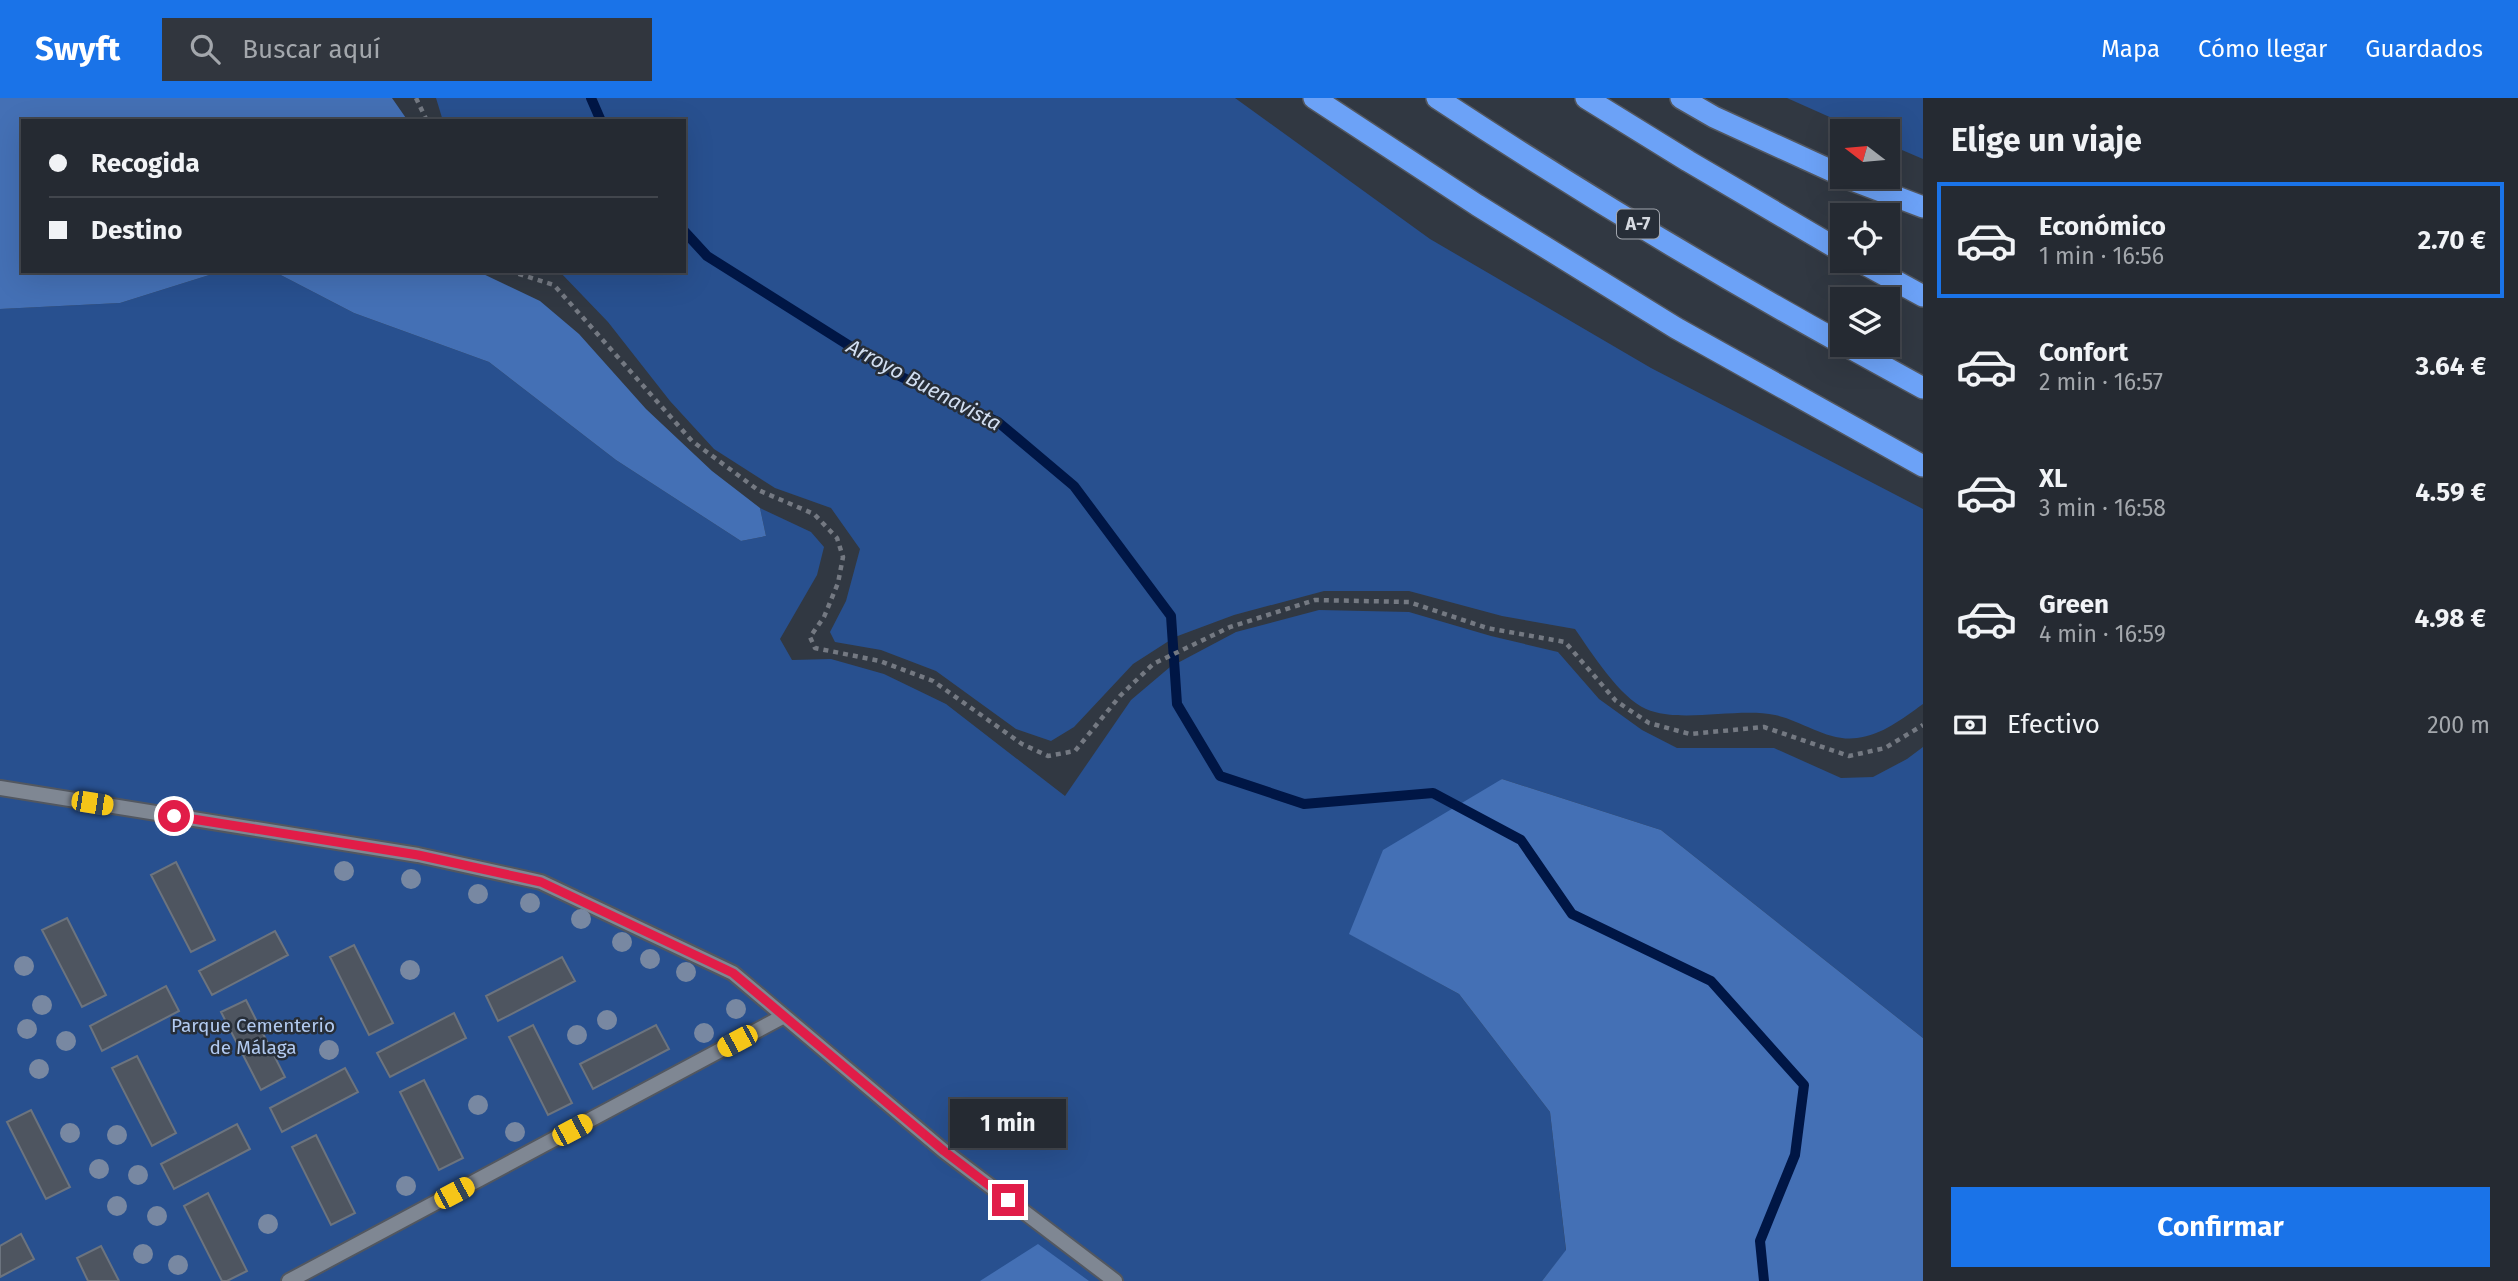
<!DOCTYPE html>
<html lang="es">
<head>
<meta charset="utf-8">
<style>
	:root { --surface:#252a32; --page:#31363e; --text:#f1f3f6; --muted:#a3a7ac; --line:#42464d; --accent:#1a73e8 }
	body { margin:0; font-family:"Fira Sans",sans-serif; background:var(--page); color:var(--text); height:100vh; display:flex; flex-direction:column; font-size:26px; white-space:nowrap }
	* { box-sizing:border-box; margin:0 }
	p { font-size:23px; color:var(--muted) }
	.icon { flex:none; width:38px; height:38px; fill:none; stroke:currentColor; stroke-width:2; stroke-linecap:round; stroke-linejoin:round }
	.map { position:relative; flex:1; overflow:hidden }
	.details { display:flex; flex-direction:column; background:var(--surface); width:595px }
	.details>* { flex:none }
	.hud { position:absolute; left:21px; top:21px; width:665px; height:154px; border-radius:0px; box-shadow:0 7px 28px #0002,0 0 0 2px var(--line); display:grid; align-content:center; height:154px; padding:0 28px; background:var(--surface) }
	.needle { width:46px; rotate:286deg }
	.tools { position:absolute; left:1830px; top:21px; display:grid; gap:14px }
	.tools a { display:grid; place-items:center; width:70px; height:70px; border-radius:0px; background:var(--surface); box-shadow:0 7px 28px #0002,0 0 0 2px var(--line); font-size:35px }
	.end { position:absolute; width:32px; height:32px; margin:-16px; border:9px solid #e11d48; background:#fff; box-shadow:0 0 0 4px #fff }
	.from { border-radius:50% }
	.bubble { position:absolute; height:49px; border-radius:0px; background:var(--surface); box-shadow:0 7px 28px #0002,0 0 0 2px var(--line); font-size:23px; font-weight:700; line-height:49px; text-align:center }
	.car { position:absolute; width:21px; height:42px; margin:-21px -10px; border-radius:9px; box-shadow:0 0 5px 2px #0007; background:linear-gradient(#f5c518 24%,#345 0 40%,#f5c518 0 76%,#345 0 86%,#f5c518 0) }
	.hud b { display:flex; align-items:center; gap:24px; height:66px; font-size:26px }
	.hud b+b { border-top:2px solid var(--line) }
	.hud i { width:18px; height:18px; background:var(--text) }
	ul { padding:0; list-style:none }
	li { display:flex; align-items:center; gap:21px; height:116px; margin:0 14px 10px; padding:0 14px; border:4px solid transparent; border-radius:0px }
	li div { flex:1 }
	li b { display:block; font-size:26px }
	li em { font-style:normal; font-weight:700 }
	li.selected { border-color:var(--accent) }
	li>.icon { width:63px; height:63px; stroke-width:1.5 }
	h2 { padding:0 28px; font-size:32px; line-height:84px }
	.pay { display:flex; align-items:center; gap:18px; height:77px; padding:0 28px; font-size:26px }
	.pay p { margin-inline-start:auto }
	.primary-button { display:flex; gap:14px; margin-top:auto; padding:14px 28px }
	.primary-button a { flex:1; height:80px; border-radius:0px; background:var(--accent); color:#fff; font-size:28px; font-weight:700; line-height:80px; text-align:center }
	header { display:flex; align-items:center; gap:42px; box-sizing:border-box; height:98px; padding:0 35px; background:var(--accent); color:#fff }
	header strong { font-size:33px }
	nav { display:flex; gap:38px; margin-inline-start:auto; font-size:24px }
	.search { width:490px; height:63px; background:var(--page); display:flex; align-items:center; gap:18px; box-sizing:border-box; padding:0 24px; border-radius:0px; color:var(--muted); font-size:26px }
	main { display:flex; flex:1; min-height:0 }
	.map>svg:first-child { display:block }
	.green { fill:#28508f }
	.forest { fill:#4470b5 }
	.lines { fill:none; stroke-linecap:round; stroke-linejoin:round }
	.stream { stroke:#001645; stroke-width:10 }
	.building { fill:#4e5560; stroke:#6c747f; stroke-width:2 }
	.service-casing { stroke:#525760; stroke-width:18 }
	.motorway-casing { stroke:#525760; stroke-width:24 }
	.path { stroke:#747982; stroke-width:4.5; stroke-dasharray:5 5; stroke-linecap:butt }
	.service { stroke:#7f8793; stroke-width:14 }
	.motorway { stroke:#6ca2f7; stroke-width:21 }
	.tree { fill:#7888a2 }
	.route { stroke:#e11d48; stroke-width:9 }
	.labels { text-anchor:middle; stroke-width:5; stroke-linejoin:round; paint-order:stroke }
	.shield { fill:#272e38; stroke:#a2a6ae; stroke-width:2 }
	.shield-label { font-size:18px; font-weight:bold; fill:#d6dae1 }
	.park-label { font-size:19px; fill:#b2caf0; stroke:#272e38 }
	.water-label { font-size:21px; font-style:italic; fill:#d1def1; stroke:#272e38 }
</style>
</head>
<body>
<header>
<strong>Swyft</strong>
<div class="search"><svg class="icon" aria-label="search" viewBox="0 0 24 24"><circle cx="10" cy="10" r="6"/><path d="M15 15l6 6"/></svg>Buscar aquí</div>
<nav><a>Mapa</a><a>Cómo llegar</a><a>Guardados</a></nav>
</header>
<main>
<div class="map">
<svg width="1923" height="1183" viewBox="0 0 1923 1183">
	<rect width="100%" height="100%" fill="#313842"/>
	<path class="green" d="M 436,0 L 1235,0 L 1430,141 L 1651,270 L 1923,411 L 1923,606 C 1902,621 1882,637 1857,640 C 1828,644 1801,622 1775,617 C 1738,609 1680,626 1646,611 C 1620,600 1591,554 1575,531 L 1502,518 L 1409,493 L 1324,493 L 1234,517 L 1175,539 L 1133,566 L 1074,629 L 1051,643 L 1016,631 L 936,573 L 881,552 L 835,544 L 830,534 L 846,503 L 860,451 L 831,410 L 775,390 L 714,351 L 670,303 L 608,224 L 559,173 L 684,173 L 684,23 L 443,23 Z
		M 1787,0 L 1923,0 L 1923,61 L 1888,46 L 1888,33 L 1861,33 Z
		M 222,173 L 273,173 L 354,215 L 489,264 L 616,362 L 741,443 L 766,438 L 760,410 L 811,434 L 824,449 L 817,477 L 780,541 L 792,562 L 831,561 L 884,576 L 946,606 L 1065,698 L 1131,602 L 1170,569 L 1236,534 L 1319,512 L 1409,514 L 1491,538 L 1558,554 L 1599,601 L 1642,632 L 1677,650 L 1774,650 L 1841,680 L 1873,679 L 1907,661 L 1923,649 L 1923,940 L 1661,732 L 1502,681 L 1350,836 L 1459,896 L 1550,1014 L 1566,1153 L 1542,1183 L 0,1183 L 0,211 L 120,205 Z"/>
	<path class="forest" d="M 0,0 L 392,0 L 408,23 L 23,23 L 23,173 L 222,173 L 120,205 L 0,211 Z
		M 273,173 L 477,173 L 540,203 L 579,236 L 646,311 L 712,373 L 760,410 L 766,438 L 741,443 L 616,362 L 489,264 L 354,215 Z
		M 1502,681 L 1661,732 L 1923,940 L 1923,1183 L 1542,1183 L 1566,1152 L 1550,1014 L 1459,896 L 1349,836 L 1383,752 Z
		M 1038,1146 L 1089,1183 L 980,1183 Z"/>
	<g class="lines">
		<path class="stream" d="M 591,0 L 601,23
			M 684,133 L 707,158 L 891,274 L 998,324 L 1074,388 L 1171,518 L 1177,606 L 1220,678 L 1304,706 L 1433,695 L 1521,742 L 1572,816 L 1711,883 L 1804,987 L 1795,1057 L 1760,1143 L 1764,1183"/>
	</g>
	<path class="building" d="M 176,764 L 215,842 L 191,854 L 151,777 Z
		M 67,820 L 106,897 L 82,909 L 42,832 Z
		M 275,833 L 288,857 L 212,897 L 199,873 Z
		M 354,847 L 393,925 L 369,937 L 330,859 Z
		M 562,859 L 575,883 L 498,923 L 486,898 Z
		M 166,888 L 179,913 L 102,953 L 90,928 Z
		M 246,902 L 285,979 L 261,992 L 221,914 Z
		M 454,915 L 466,940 L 390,979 L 377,955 Z
		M 533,927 L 572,1005 L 548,1017 L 509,939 Z
		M 656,927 L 669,951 L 593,991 L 580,966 Z
		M 137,958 L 176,1035 L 152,1048 L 112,970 Z
		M 345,970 L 358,994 L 282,1034 L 270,1010 Z
		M 424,982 L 463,1060 L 439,1072 L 400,994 Z
		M 31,1012 L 70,1089 L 46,1101 L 7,1024 Z
		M 237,1026 L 250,1051 L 174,1091 L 161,1066 Z
		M 316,1037 L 355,1115 L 331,1127 L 292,1049 Z
		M 208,1095 L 247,1173 L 227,1183 L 222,1183 L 184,1108 Z
		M 21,1136 L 34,1161 L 0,1179 L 0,1148 Z
		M 101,1148 L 119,1183 L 88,1183 L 77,1160 Z"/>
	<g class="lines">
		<defs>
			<path id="service" d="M 0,690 L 418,757 L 541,784 L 733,875 L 944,1053 L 1115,1183
				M 289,1183 L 784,918"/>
			<path id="motorway" d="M 1314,0 L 1477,107 L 1676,230 L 1923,368
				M 1437,0 C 1569,87 1704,169 1843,246
				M 1586,0 L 1688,63 L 1843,154
				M 1681,0 L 1714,19 L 1843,78
				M 1844,79 L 1923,109
				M 1859,163 L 1923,198
				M 1845,247 L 1923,290"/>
		</defs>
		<use href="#service" class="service-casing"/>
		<use href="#motorway" class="motorway-casing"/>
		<path class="path" d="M 416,0 L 427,23
			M 509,173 L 554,187 L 692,343 L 758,392 L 814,416 L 837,440 L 843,459 L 838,485 L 824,519 L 810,539 L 815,550 L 880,563 L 933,583 L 1022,646 L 1048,658 L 1075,653 L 1120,598 L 1153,566 L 1230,529 L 1315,502 L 1409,504 L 1487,530 L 1565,544 L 1616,603 L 1649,625 L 1690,636 L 1764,629 L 1849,658 L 1885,650 L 1923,627"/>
		<use href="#service" class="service"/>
		<use href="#motorway" class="motorway"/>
	</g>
	<g class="tree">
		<circle cx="344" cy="773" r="10"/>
		<circle cx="411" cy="781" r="10"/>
		<circle cx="478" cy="796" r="10"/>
		<circle cx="530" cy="805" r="10"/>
		<circle cx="581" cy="821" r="10"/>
		<circle cx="622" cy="844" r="10"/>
		<circle cx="650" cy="861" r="10"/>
		<circle cx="24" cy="868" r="10"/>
		<circle cx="410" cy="872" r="10"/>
		<circle cx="686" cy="874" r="10"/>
		<circle cx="42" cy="907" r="10"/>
		<circle cx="736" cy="911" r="10"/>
		<circle cx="607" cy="922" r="10"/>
		<circle cx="27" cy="931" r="10"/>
		<circle cx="704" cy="935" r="10"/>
		<circle cx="577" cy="937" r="10"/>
		<circle cx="66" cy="943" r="10"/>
		<circle cx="329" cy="952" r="10"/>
		<circle cx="39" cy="971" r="10"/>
		<circle cx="478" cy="1007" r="10"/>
		<circle cx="515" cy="1034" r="10"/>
		<circle cx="70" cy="1035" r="10"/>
		<circle cx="117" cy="1037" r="10"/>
		<circle cx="99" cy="1071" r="10"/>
		<circle cx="138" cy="1077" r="10"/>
		<circle cx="406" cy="1088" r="10"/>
		<circle cx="117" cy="1108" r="10"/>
		<circle cx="157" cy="1118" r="10"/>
		<circle cx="268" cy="1126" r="10"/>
		<circle cx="143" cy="1156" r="10"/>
		<circle cx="178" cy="1167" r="10"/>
	</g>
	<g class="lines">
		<path class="route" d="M 174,718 L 418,757 L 541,784 L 733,875 L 944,1053 L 1008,1102"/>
	</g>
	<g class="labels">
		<rect class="shield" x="1617" y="111.5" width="42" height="29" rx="5"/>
		<g class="shield-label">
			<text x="1638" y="132">A-7</text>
		</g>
		<g class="park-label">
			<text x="253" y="934">Parque Cementerio<tspan x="253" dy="22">de Málaga</tspan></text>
		</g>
		<g class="water-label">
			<text transform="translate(924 287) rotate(28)" y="7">Arroyo Buenavista</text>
		</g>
	</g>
</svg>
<div class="tools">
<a><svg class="needle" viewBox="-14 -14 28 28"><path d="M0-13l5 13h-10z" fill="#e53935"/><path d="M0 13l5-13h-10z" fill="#a3a7ac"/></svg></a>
<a><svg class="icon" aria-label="locate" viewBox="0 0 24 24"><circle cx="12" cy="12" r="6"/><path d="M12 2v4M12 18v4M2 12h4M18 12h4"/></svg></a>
<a><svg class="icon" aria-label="layers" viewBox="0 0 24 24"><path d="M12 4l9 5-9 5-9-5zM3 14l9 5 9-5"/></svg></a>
</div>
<i class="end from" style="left:174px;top:718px"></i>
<i class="end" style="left:1008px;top:1102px"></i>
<div class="bubble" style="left:950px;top:1001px;width:116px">1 min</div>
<i class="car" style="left:92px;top:705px;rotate:99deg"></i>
<i class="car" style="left:737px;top:943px;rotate:242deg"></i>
<i class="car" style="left:572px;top:1032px;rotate:62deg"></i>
<i class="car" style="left:454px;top:1095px;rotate:62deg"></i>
<div class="hud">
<b><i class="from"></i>Recogida</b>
<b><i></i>Destino</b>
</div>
</div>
<section class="details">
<h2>Elige un viaje</h2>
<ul>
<li class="selected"><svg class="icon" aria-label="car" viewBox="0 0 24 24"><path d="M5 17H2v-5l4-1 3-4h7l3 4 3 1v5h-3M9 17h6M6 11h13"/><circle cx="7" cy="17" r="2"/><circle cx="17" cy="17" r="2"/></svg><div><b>Económico</b><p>1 min · 16:56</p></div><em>2.70 €</em></li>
<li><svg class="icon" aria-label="car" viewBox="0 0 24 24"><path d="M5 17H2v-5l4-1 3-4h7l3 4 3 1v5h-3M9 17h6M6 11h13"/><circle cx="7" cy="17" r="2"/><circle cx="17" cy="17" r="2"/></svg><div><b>Confort</b><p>2 min · 16:57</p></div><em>3.64 €</em></li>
<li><svg class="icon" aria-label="car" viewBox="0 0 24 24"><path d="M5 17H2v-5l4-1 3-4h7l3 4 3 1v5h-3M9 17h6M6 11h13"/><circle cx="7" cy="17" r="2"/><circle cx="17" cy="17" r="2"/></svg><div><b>XL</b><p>3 min · 16:58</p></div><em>4.59 €</em></li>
<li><svg class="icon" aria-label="car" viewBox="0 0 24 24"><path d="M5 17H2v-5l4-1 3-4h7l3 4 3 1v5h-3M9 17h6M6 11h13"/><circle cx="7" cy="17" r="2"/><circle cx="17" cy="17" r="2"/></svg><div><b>Green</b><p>4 min · 16:59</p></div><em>4.98 €</em></li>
</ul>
<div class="pay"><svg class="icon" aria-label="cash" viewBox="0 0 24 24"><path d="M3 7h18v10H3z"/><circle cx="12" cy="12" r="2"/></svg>Efectivo<p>200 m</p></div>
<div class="primary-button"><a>Confirmar</a></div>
</section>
</main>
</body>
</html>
